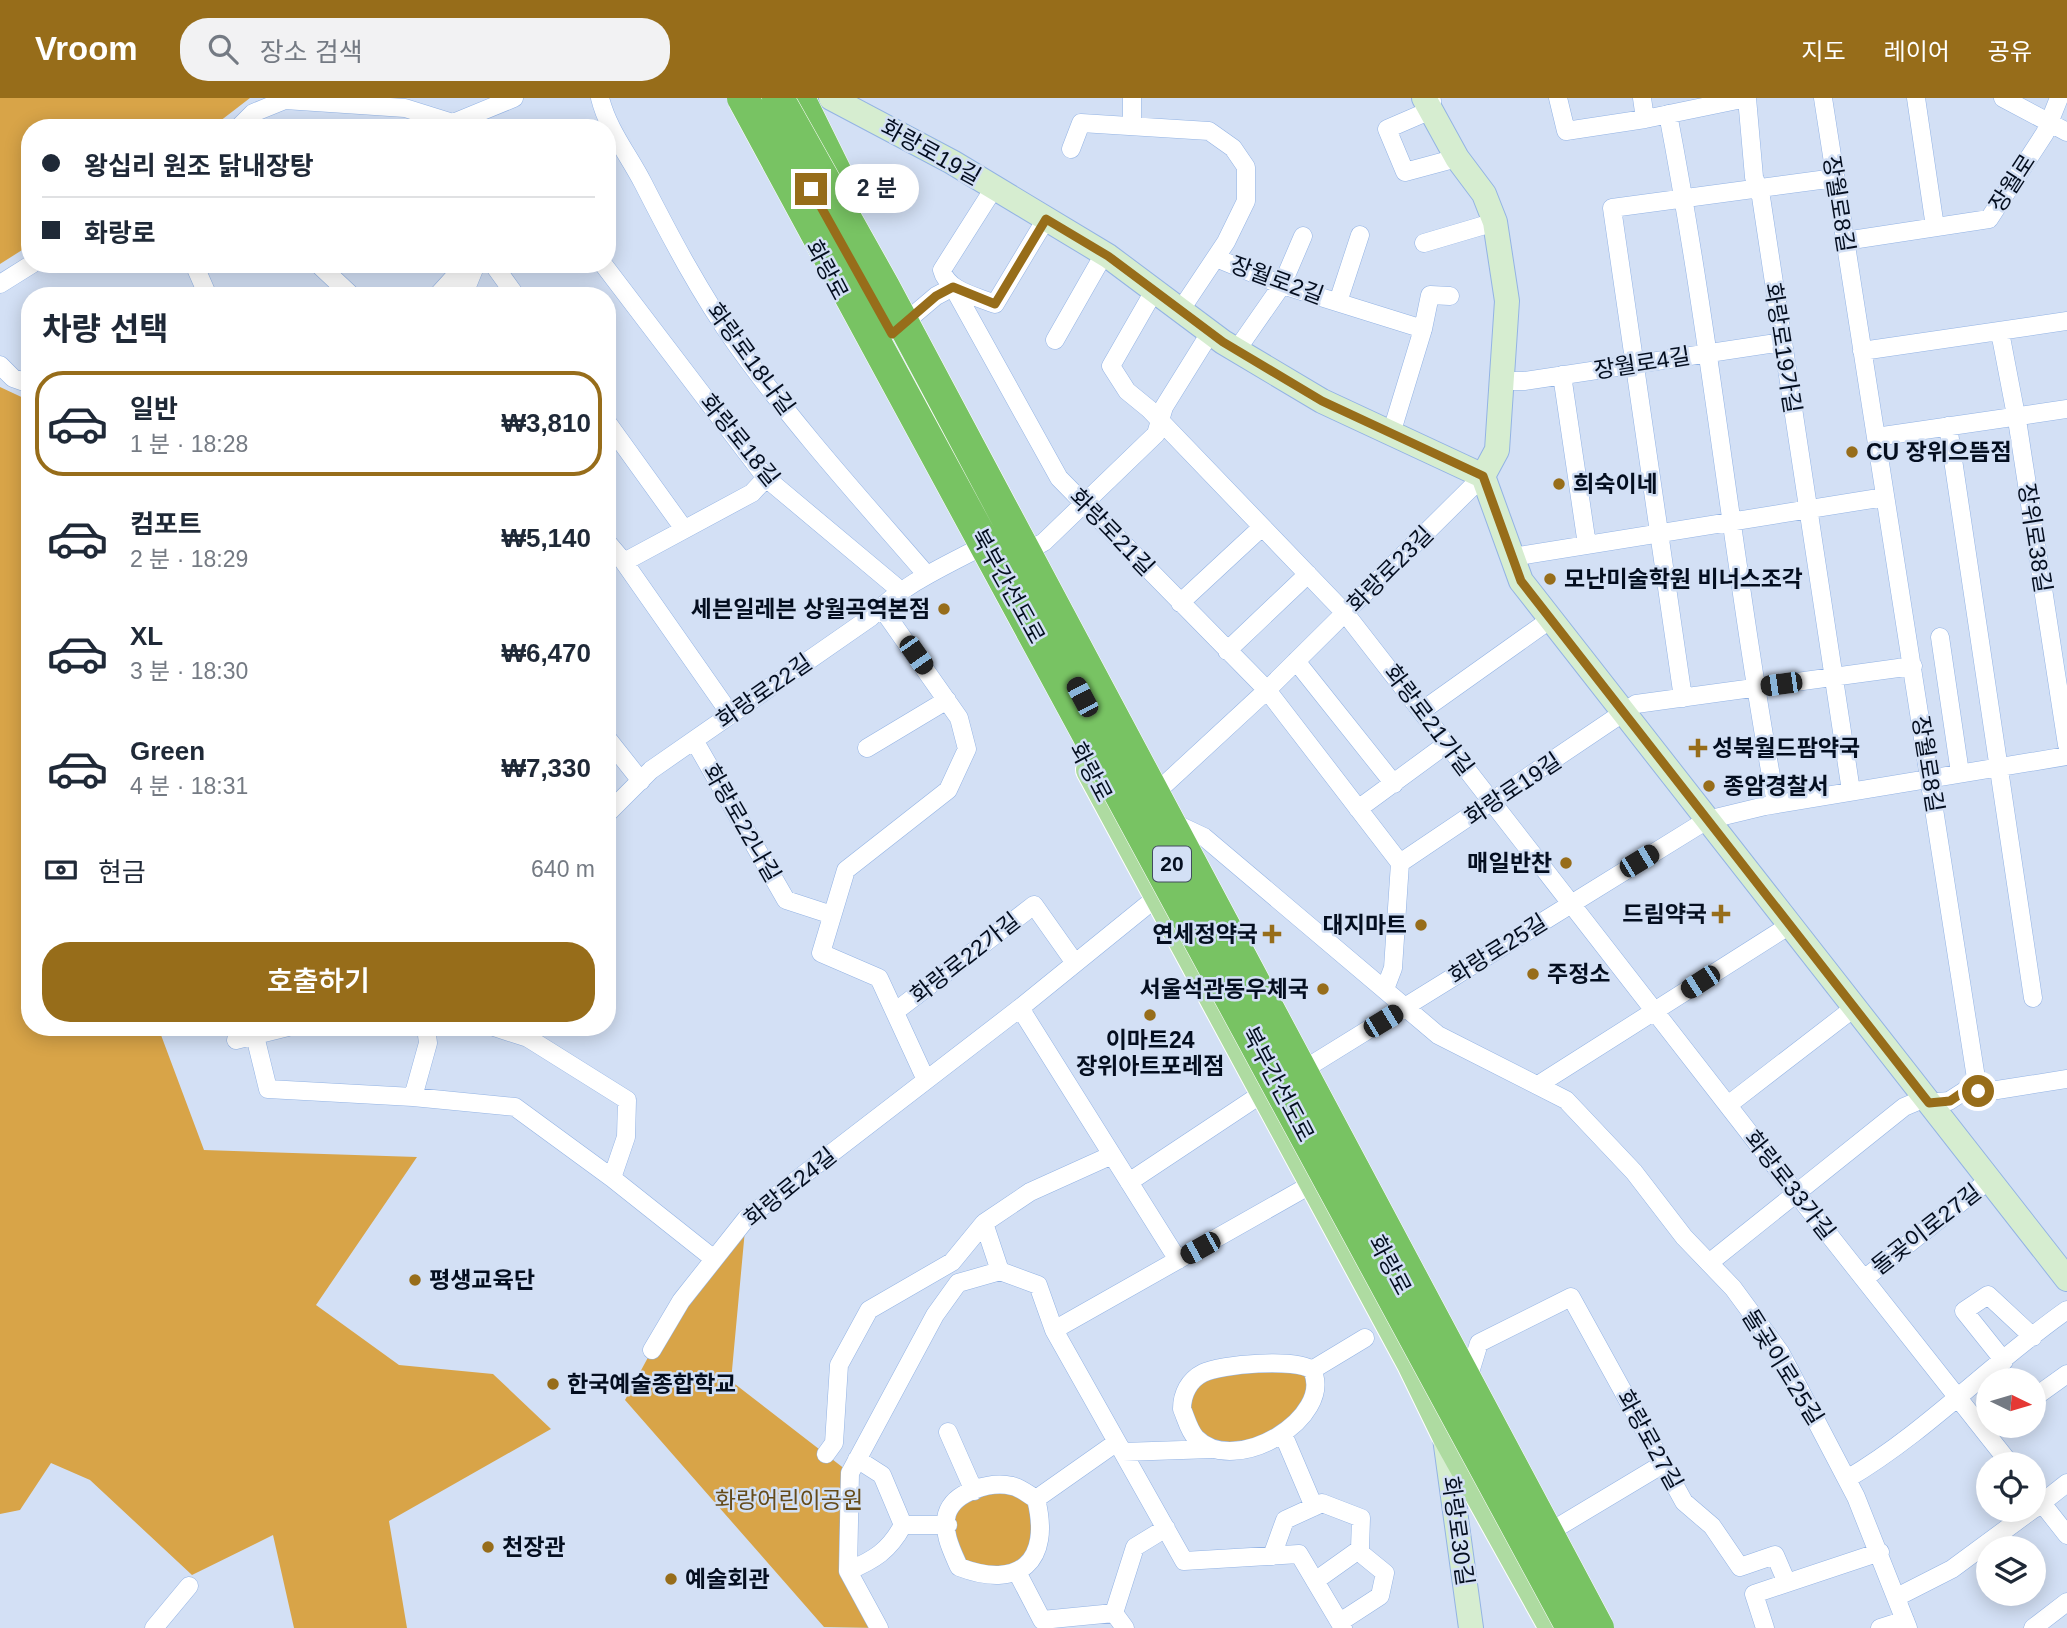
<!DOCTYPE html>
<html lang="ko">
<head>
<meta charset="utf-8">
<style>
	:root { --surface:#fff; --page:#f2f2f3; --text:#1f2937; --muted:#747a83; --line:#e0e1e3; --accent:#976d1a }
	body { margin:0; font-family:Helvetica,"Noto Sans KR",sans-serif; background:var(--page); color:var(--text); height:100vh; display:flex; flex-direction:column; font-size:26px; white-space:nowrap }
	* { box-sizing:border-box; margin:0 }
	p { font-size:23px; color:var(--muted) }
	.icon { flex:none; width:38px; height:38px; fill:none; stroke:currentColor; stroke-width:2; stroke-linecap:round; stroke-linejoin:round }
	.map { position:relative; flex:1; overflow:hidden }
	.drawer { position:absolute; left:21px; top:189px; width:595px; height:749px; display:flex; flex-direction:column; background:var(--surface); border-radius:28px; box-shadow:0 4px 18px #0003 }
	.drawer>* { flex:none }
	.guide { position:absolute; left:21px; top:21px; width:595px; height:154px; border-radius:28px; box-shadow:0 4px 18px #0003; display:grid; align-content:center; height:154px; padding:0 21px; background:var(--surface) }
	.needle { width:46px; rotate:95deg }
	.fabs { position:absolute; left:1976px; top:1270px; display:grid; gap:14px }
	.fabs a { display:grid; place-items:center; width:70px; height:70px; border-radius:50%; background:var(--surface); box-shadow:0 4px 18px #0003; font-size:35px }
	.end { position:absolute; width:32px; height:32px; margin:-16px; border:9px solid #976d1a; background:#fff; box-shadow:0 0 0 4px #fff }
	.from { border-radius:50% }
	.bubble { position:absolute; height:49px; border-radius:24px; background:var(--surface); box-shadow:0 4px 18px #0003; font-size:23px; font-weight:600; line-height:49px; text-align:center }
	.car { position:absolute; width:21px; height:42px; margin:-21px -10px; border-radius:9px; box-shadow:0 0 5px 2px #0007; background:linear-gradient(#222 24%,#8ab4d8 0 40%,#222 0 76%,#8ab4d8 0 86%,#222 0) }
	.guide b { display:flex; align-items:center; gap:24px; height:66px; font-size:26px }
	.guide b+b { border-top:2px solid var(--line) }
	.guide i { width:18px; height:18px; background:var(--text) }
	ul { padding:0; list-style:none }
	li { display:flex; align-items:center; gap:21px; height:105px; margin:0 14px 10px; padding:0 7px; border:4px solid transparent; border-radius:28px }
	li div { flex:1 }
	li b { display:block; font-size:26px }
	li em { font-style:normal; font-weight:600 }
	li.on { border-color:var(--accent) }
	li>.icon { width:63px; height:63px; stroke-width:1.5 }
	h2 { padding:0 21px; font-size:32px; line-height:84px }
	.pay { display:flex; align-items:center; gap:18px; height:77px; padding:0 21px; font-size:26px }
	.pay p { margin-inline-start:auto }
	.action { display:flex; gap:14px; margin-top:auto; padding:14px 21px }
	.action a { flex:1; height:80px; border-radius:28px; background:var(--accent); color:#fff; font-size:28px; font-weight:600; line-height:80px; text-align:center }
	header { display:flex; align-items:center; gap:42px; box-sizing:border-box; height:98px; padding:0 35px; background:var(--accent); color:#fff }
	header strong { font-size:33px }
	nav { display:flex; gap:38px; margin-inline-start:auto; font-size:24px }
	.search { width:490px; height:63px; background:var(--page); display:flex; align-items:center; gap:18px; box-sizing:border-box; padding:0 24px; border-radius:28px; color:var(--muted); font-size:26px }
	.map>svg:first-child { display:block }
	.green { fill:#d8a448 }
	.lines { fill:none; stroke-linecap:round; stroke-linejoin:round }
	.street-casing { stroke:#93b3e4; stroke-width:19 }
	.secondary-casing { stroke:#93b3e4; stroke-width:26 }
	.primary-casing { stroke:#fff; stroke-width:30 }
	.highway-casing { stroke:#fff; stroke-width:33 }
	.street { stroke:#fff; stroke-width:18 }
	.secondary { stroke:#d6edd0; stroke-width:24 }
	.primary { stroke:#aedba1; stroke-width:28 }
	.highway { stroke:#78c363; stroke-width:32 }
	.highway-bridge-casing { stroke:#fff; stroke-width:33; stroke-linecap:butt }
	.highway-bridge { stroke:#78c363; stroke-width:32 }
	.route { stroke:#976d1a; stroke-width:9 }
	.poi-dot { fill:#976d1a; stroke:#d3e0f5; stroke-width:2.5 }
	.labels { text-anchor:middle; stroke-width:5; stroke-linejoin:round; paint-order:stroke }
	.shield { fill:#d3e0f5; stroke:#424d5f; stroke-width:2 }
	.shield-label { font-size:21px; font-weight:bold; fill:#040e1f }
	.street-label { font-size:23px; fill:#040e1f; stroke:#d3e0f5 }
	.poi-label { font-size:23px; font-weight:bold; fill:#040e1f; stroke:#d3e0f5; text-anchor:start }
	.park-label { font-size:23px; fill:#644a19; stroke:#d3e0f5 }
</style>
</head>
<body>
<header>
<strong>Vroom</strong>
<div class="search"><svg class="icon" aria-label="search" viewBox="0 0 24 24"><circle cx="10" cy="10" r="6"/><path d="M15 15l6 6"/></svg>장소 검색</div>
<nav><a>지도</a><a>레이어</a><a>공유</a></nav>
</header>
<div class="map">
<svg width="2067" height="1530" viewBox="0 0 2067 1530">
	<rect width="100%" height="100%" fill="#d3e0f5"/>
	<path class="green" d="M 0,0 L 250,0 L 211,30 L 30,30 L 30,147 L 0,166 Z
		M 0,289 L 30,303 L 30,929 L 158,929 L 204,1052 L 417,1059 L 316,1207 L 399,1267 L 493,1276 L 551,1331 L 389,1423 L 407,1530 L 294,1530 L 273,1437 L 192,1477 L 90,1382 L 51,1365 L 20,1412 L 0,1416 Z
		M 746,1121 L 731,1283 L 850,1375 L 848,1473 L 879,1530 L 824,1529 L 625,1302 L 652,1252 Z
		M 1282,1266 L 1314,1278 L 1300,1318 L 1257,1348 L 1206,1347 L 1185,1319 L 1188,1286 L 1237,1270 Z
		M 991,1386 L 1036,1401 L 1042,1425 L 1017,1474 L 959,1469 L 947,1442 L 958,1400 Z"/>
	<g class="lines">
		<defs>
			<path id="street" d="M 600,0 C 608,32 628,56 643,85 C 671,140 700,195 736,246 C 794,327 861,401 926,476
				M 1558,0 L 1566,33 L 1645,21 L 1747,0
				M 1642,0 L 1645,21
				M 1747,0 L 1754,79 L 1761,99 L 1851,693
				M 1823,0 L 1978,993
				M 1916,0 L 1935,129
				M 2003,0 L 2067,34
				M 1432,3 L 1431,12 L 1387,31 L 1405,74 L 1457,60
				M 1668,16 C 1712,245 1734,477 1776,706
				M 1132,28 L 1132,0
				M 238,30 L 253,15 L 285,2 L 405,10 L 453,25 L 514,0
				M 1071,51 L 1081,25 L 1209,33 L 1233,50 L 1246,69 L 1246,103 L 1226,144 L 1180,213
				M 994,90 L 942,172 C 947,193 976,198 995,206 L 1046,121
				M 1845,143 L 1989,121 L 2045,35 L 2059,0
				M 1424,145 L 1495,124
				M 1216,160 L 1282,187 L 1423,231
				M 194,166 L 208,198
				M 318,166 L 352,198
				M 493,166 L 516,198
				M 603,166 L 766,380 L 901,493
				M 0,186 L 32,166
				M 953,189 L 1059,380 L 1267,592 L 1400,765 L 1393,870 L 1385,891
				M 1154,193 L 1111,268 L 1127,293 L 1149,311 L 1345,515 L 1796,1095 L 2011,1367
				M 437,198 L 466,166
				M 463,198 L 476,166
				M 1338,204 L 1360,137
				M 897,231 L 936,198 L 953,189
				M 2000,234 L 2018,328 L 2067,647
				M 1055,242 L 1104,156
				M 1236,253 L 1282,187 L 1303,138
				M 1862,253 L 2067,223
				M 0,267 L 13,280 L 30,286
				M 1562,277 L 1587,447
				M 1502,283 L 1524,283 L 1782,244
				M 607,324 L 684,431
				M 1948,328 L 2033,900
				M 1391,336 L 1423,231 L 1430,197 L 1450,198
				M 1876,339 L 2067,311
				M 607,444 L 624,464 L 731,617
				M 1019,458 L 1044,444 L 1156,336 L 1164,309 L 1210,235
				M 1512,459 L 1885,399
				M 624,464 L 752,395 L 766,380
				M 1180,505 L 1262,429
				M 881,509 L 959,620 L 967,651 L 948,692 L 846,772 L 821,855 L 879,880 L 926,982
				M 1940,539 L 1960,675
				M 1227,553 L 1308,476
				M 1296,563 L 1394,686
				M 1683,600 L 1612,110 L 1835,80
				M 1423,612 L 1551,521
				M 607,640 L 641,683
				M 694,642 L 786,802 L 832,817
				M 867,650 L 947,602
				M 1148,702 L 1267,592 L 1483,378
				M 1358,711 L 1448,645
				M 607,716 L 651,672 L 871,519 C 900,489 936,472 973,453
				M 1172,724 L 1204,739 L 1438,937 L 1566,1002 L 1634,1074 L 1684,1139 L 1733,1190 L 1780,1254 L 1856,1399 L 1908,1530
				M 1400,765 L 1636,606 L 1913,568
				M 1020,910 L 1178,1162
				M 896,913 L 1034,807 L 1075,865
				M 494,929 L 528,940 L 627,1002 L 626,1039 L 612,1080
				M 255,938 L 268,991 L 413,999 L 515,1009 L 612,1080 L 714,1161
				M 236,942 L 288,929
				M 1295,977 L 1707,722 L 1765,708 L 2067,658
				M 1538,987 L 1790,827
				M 413,999 L 428,945 L 426,929
				M 1929,1005 L 1949,1003 L 1966,992 L 1997,992 L 2067,981
				M 1728,1007 L 1854,910
				M 1129,1084 L 1263,995
				M 984,1125 L 1030,1094 L 1112,1057
				M 1709,1165 L 1904,1009 L 1925,1000
				M 1864,1181 L 1989,1082
				M 1054,1232 L 1184,1463 L 1299,1456 L 1343,1530
				M 652,1252 L 681,1203 L 746,1121 L 1020,910 L 1157,799
				M 2004,1263 L 1964,1213 L 1988,1197 L 2033,1239
				M 1312,1272 C 1297,1260 1220,1266 1203,1275 C 1189,1282 1182,1296 1182,1311 C 1186,1320 1189,1333 1196,1340 C 1235,1380 1335,1319 1312,1272 L 1365,1240
				M 1467,1284 L 1479,1245 L 1571,1199 L 1684,1404 L 1712,1428 L 1740,1469 L 1775,1457 L 1787,1485
				M 2035,1299 L 2067,1276
				M 948,1334 L 974,1393
				M 1283,1336 L 1314,1409
				M 1123,1354 L 1212,1351
				M 826,1356 L 834,1345 L 839,1267 L 869,1212 L 952,1164 L 984,1125 L 1000,1173
				M 857,1361 L 882,1377 L 903,1427
				M 1847,1381 C 1927,1334 1991,1265 2067,1212
				M 2034,1395 L 2067,1437
				M 1036,1401 C 1052,1464 1019,1492 959,1469 C 952,1453 942,1434 947,1416 C 954,1393 992,1383 1012,1388 C 1020,1389 1029,1397 1036,1401 L 1117,1344
				M 2034,1411 L 2067,1385
				M 1543,1438 L 1663,1366
				M 1272,1458 L 1285,1422 L 1322,1405 L 1361,1420 L 1360,1451 L 1315,1483
				M 848,1473 C 874,1462 889,1453 903,1427 L 948,1427
				M 1017,1474 L 1042,1522 L 1114,1515 L 1135,1449 L 1166,1430
				M 1897,1499 L 1952,1471 L 2032,1412
				M 1114,1515 L 1125,1530
				M 1340,1524 L 1380,1498 L 1385,1475 L 1358,1453
				M 154,1530 L 189,1488
				M 879,1530 L 848,1473 L 850,1375 L 935,1217 L 958,1185 L 1000,1173 L 1038,1187 L 1054,1232 L 1312,1086
				M 1765,1530 L 1754,1496 L 1880,1454
				M 1880,1530 L 1905,1522
				M 2033,1530 L 2067,1504"/>
			<path id="secondary" d="M 831,0 L 952,64 L 1108,158 L 1223,244 L 1322,303 L 1483,378 L 1521,483 L 2067,1181
				M 1424,0 L 1457,60 L 1484,96 L 1495,124 L 1507,203 L 1497,352 L 1483,378
				M 1445,1340 L 1471,1530"/>
			<path id="primary" d="M 1090,672 L 1410,1264 L 1445,1336 L 1553,1530"/>
			<path id="highway" d="M 799,0 L 841,85"/>
		</defs>
		<use href="#street" class="street-casing"/>
		<use href="#secondary" class="secondary-casing"/>
		<use href="#primary" class="primary-casing"/>
		<use href="#highway" class="highway-casing"/>
		<use href="#street" class="street"/>
		<use href="#secondary" class="secondary"/>
		<use href="#primary" class="primary"/>
		<use href="#highway" class="highway"/>
		<defs>
			<path id="highway-bridge" d="M 743,0 L 1572,1530
				M 778,0 L 884,189 L 1598,1530"/>
		</defs>
		<use href="#highway-bridge" class="highway-bridge-casing"/>
		<use href="#highway-bridge" class="highway-bridge"/>
	</g>
	<g class="lines">
		<path class="route" d="M 811,91 L 892,236 L 936,198 L 953,189 L 995,206 L 1046,121 L 1108,158 L 1223,244 L 1322,303 L 1483,378 L 1521,483 L 1925,1000 L 1929,1005 L 1950,1003 L 1966,992 L 1978,993"/>
	</g>
	<g class="poi-dot">
		<circle cx="1852" cy="354" r="7"/>
		<circle cx="1559" cy="386" r="7"/>
		<circle cx="1550" cy="481" r="7"/>
		<circle cx="944" cy="511" r="7"/>
		<path d="M1694.5 639.5h7v7h7v7h-7v7h-7v-7h-7v-7h7z"/>
		<circle cx="1709" cy="688" r="7"/>
		<circle cx="1566" cy="765" r="7"/>
		<path d="M1717.5 805.5h7v7h7v7h-7v7h-7v-7h-7v-7h7z"/>
		<circle cx="1421" cy="827" r="7"/>
		<path d="M1268.5 825.5h7v7h7v7h-7v7h-7v-7h-7v-7h7z"/>
		<circle cx="1533" cy="876" r="7"/>
		<circle cx="1323" cy="891" r="7"/>
		<circle cx="1150" cy="917" r="7"/>
		<circle cx="415" cy="1182" r="7"/>
		<circle cx="553" cy="1286" r="7"/>
		<circle cx="488" cy="1449" r="7"/>
		<circle cx="671" cy="1481" r="7"/>
	</g>
	<g class="labels">
		<rect class="shield" x="1153" y="748.5" width="38" height="35" rx="5"/>
		<g class="shield-label">
			<text x="1172" y="773">20</text>
		</g>
		<g class="street-label">
			<text transform="translate(931 54) rotate(29)" y="8">화랑로19길</text>
			<text transform="translate(2012 85) rotate(-57)" y="8">장월로</text>
			<text transform="translate(1839 106) rotate(81)" y="8">장월로8길</text>
			<text transform="translate(827 172) rotate(62)" y="8">화랑로</text>
			<text transform="translate(1277 182) rotate(20)" y="8">장월로2길</text>
			<text transform="translate(1783 250) rotate(81)" y="8">화랑로19가길</text>
			<text transform="translate(751 261) rotate(54)" y="8">화랑로18나길</text>
			<text transform="translate(1642 265) rotate(-9)" y="8">장월로4길</text>
			<text transform="translate(740 342) rotate(51)" y="8">화랑로18길</text>
			<text transform="translate(1112 434) rotate(46)" y="8">화랑로21길</text>
			<text transform="translate(2035 440) rotate(81)" y="8">장위로38길</text>
			<text transform="translate(1390 471) rotate(-45)" y="8">화랑로23길</text>
			<text transform="translate(1008 488) rotate(61)" y="8">북부간선도로</text>
			<text transform="translate(764 593) rotate(-35)" y="8">화랑로22길</text>
			<text transform="translate(1429 622) rotate(53)" y="8">화랑로21가길</text>
			<text transform="translate(1928 666) rotate(81)" y="8">장월로8길</text>
			<text transform="translate(1091 674) rotate(62)" y="8">화랑로</text>
			<text transform="translate(1513 691) rotate(-34)" y="8">화랑로19길</text>
			<text transform="translate(742 725) rotate(60)" y="8">화랑로22나길</text>
			<text transform="translate(1498 851) rotate(-32)" y="8">화랑로25길</text>
			<text transform="translate(965 860) rotate(-38)" y="8">화랑로22가길</text>
			<text transform="translate(1278 986) rotate(62)" y="8">북부간선도로</text>
			<text transform="translate(1790 1087) rotate(52)" y="8">화랑로33가길</text>
			<text transform="translate(790 1089) rotate(-39)" y="8">화랑로24길</text>
			<text transform="translate(1926 1131) rotate(-38)" y="8">돌곶이로27길</text>
			<text transform="translate(1390 1167) rotate(62)" y="8">화랑로</text>
			<text transform="translate(1783 1269) rotate(58)" y="8">돌곶이로25길</text>
			<text transform="translate(1650 1342) rotate(61)" y="8">화랑로27길</text>
			<text transform="translate(1458 1433) rotate(82)" y="8">화랑로30길</text>
		</g>
		<g class="poi-label">
			<text x="1866" y="362">CU 장위으뜸점</text>
			<text x="1573" y="394">희숙이네</text>
			<text x="1564" y="489">모난미술학원 비너스조각</text>
			<text x="930" y="519" text-anchor="end">세븐일레븐 상월곡역본점</text>
			<text x="1712" y="658">성북월드팜약국</text>
			<text x="1723" y="696">종암경찰서</text>
			<text x="1552" y="773" text-anchor="end">매일반찬</text>
			<text x="1707" y="824" text-anchor="end">드림약국</text>
			<text x="1407" y="835" text-anchor="end">대지마트</text>
			<text x="1258" y="844" text-anchor="end">연세정약국</text>
			<text x="1547" y="884">주정소</text>
			<text x="1309" y="899" text-anchor="end">서울석관동우체국</text>
			<text x="1150" y="950" text-anchor="middle">이마트24<tspan x="1150" dy="26">장위아트포레점</tspan></text>
			<text x="429" y="1190">평생교육단</text>
			<text x="567" y="1294">한국예술종합학교</text>
			<text x="502" y="1457">천장관</text>
			<text x="685" y="1489">예술회관</text>
		</g>
		<g class="park-label">
			<text x="789" y="1410">화랑어린이공원</text>
		</g>
	</g>
</svg>
<div class="fabs">
<a><svg class="needle" viewBox="-14 -14 28 28"><path d="M0-13l5 13h-10z" fill="#e53935"/><path d="M0 13l5-13h-10z" fill="#747a83"/></svg></a>
<a><svg class="icon" aria-label="locate" viewBox="0 0 24 24"><circle cx="12" cy="12" r="6"/><path d="M12 2v4M12 18v4M2 12h4M18 12h4"/></svg></a>
<a><svg class="icon" aria-label="layers" viewBox="0 0 24 24"><path d="M12 4l9 5-9 5-9-5zM3 14l9 5 9-5"/></svg></a>
</div>
<i class="end from" style="left:1978px;top:993px"></i>
<i class="end" style="left:811px;top:91px"></i>
<div class="bubble" style="left:835px;top:66px;width:84px">2 분</div>
<i class="car" style="left:916px;top:557px;rotate:145deg"></i>
<i class="car" style="left:1781px;top:586px;rotate:262deg"></i>
<i class="car" style="left:1082px;top:599px;rotate:332deg"></i>
<i class="car" style="left:1639px;top:763px;rotate:59deg"></i>
<i class="car" style="left:1700px;top:884px;rotate:237deg"></i>
<i class="car" style="left:1383px;top:923px;rotate:59deg"></i>
<i class="car" style="left:1200px;top:1150px;rotate:241deg"></i>
<div class="guide">
<b><i class="from"></i>왕십리 원조 닭내장탕</b>
<b><i></i>화랑로</b>
</div>
<section class="drawer">
<h2>차량 선택</h2>
<ul>
<li class="on"><svg class="icon" aria-label="car" viewBox="0 0 24 24"><path d="M5 17H2v-5l4-1 3-4h7l3 4 3 1v5h-3M9 17h6M6 11h13"/><circle cx="7" cy="17" r="2"/><circle cx="17" cy="17" r="2"/></svg><div><b>일반</b><p>1 분 · 18:28</p></div><em>₩3,810</em></li>
<li><svg class="icon" aria-label="car" viewBox="0 0 24 24"><path d="M5 17H2v-5l4-1 3-4h7l3 4 3 1v5h-3M9 17h6M6 11h13"/><circle cx="7" cy="17" r="2"/><circle cx="17" cy="17" r="2"/></svg><div><b>컴포트</b><p>2 분 · 18:29</p></div><em>₩5,140</em></li>
<li><svg class="icon" aria-label="car" viewBox="0 0 24 24"><path d="M5 17H2v-5l4-1 3-4h7l3 4 3 1v5h-3M9 17h6M6 11h13"/><circle cx="7" cy="17" r="2"/><circle cx="17" cy="17" r="2"/></svg><div><b>XL</b><p>3 분 · 18:30</p></div><em>₩6,470</em></li>
<li><svg class="icon" aria-label="car" viewBox="0 0 24 24"><path d="M5 17H2v-5l4-1 3-4h7l3 4 3 1v5h-3M9 17h6M6 11h13"/><circle cx="7" cy="17" r="2"/><circle cx="17" cy="17" r="2"/></svg><div><b>Green</b><p>4 분 · 18:31</p></div><em>₩7,330</em></li>
</ul>
<div class="pay"><svg class="icon" aria-label="cash" viewBox="0 0 24 24"><path d="M3 7h18v10H3z"/><circle cx="12" cy="12" r="2"/></svg>현금<p>640 m</p></div>
<div class="action"><a>호출하기</a></div>
</section>
</div>
</body>
</html>
